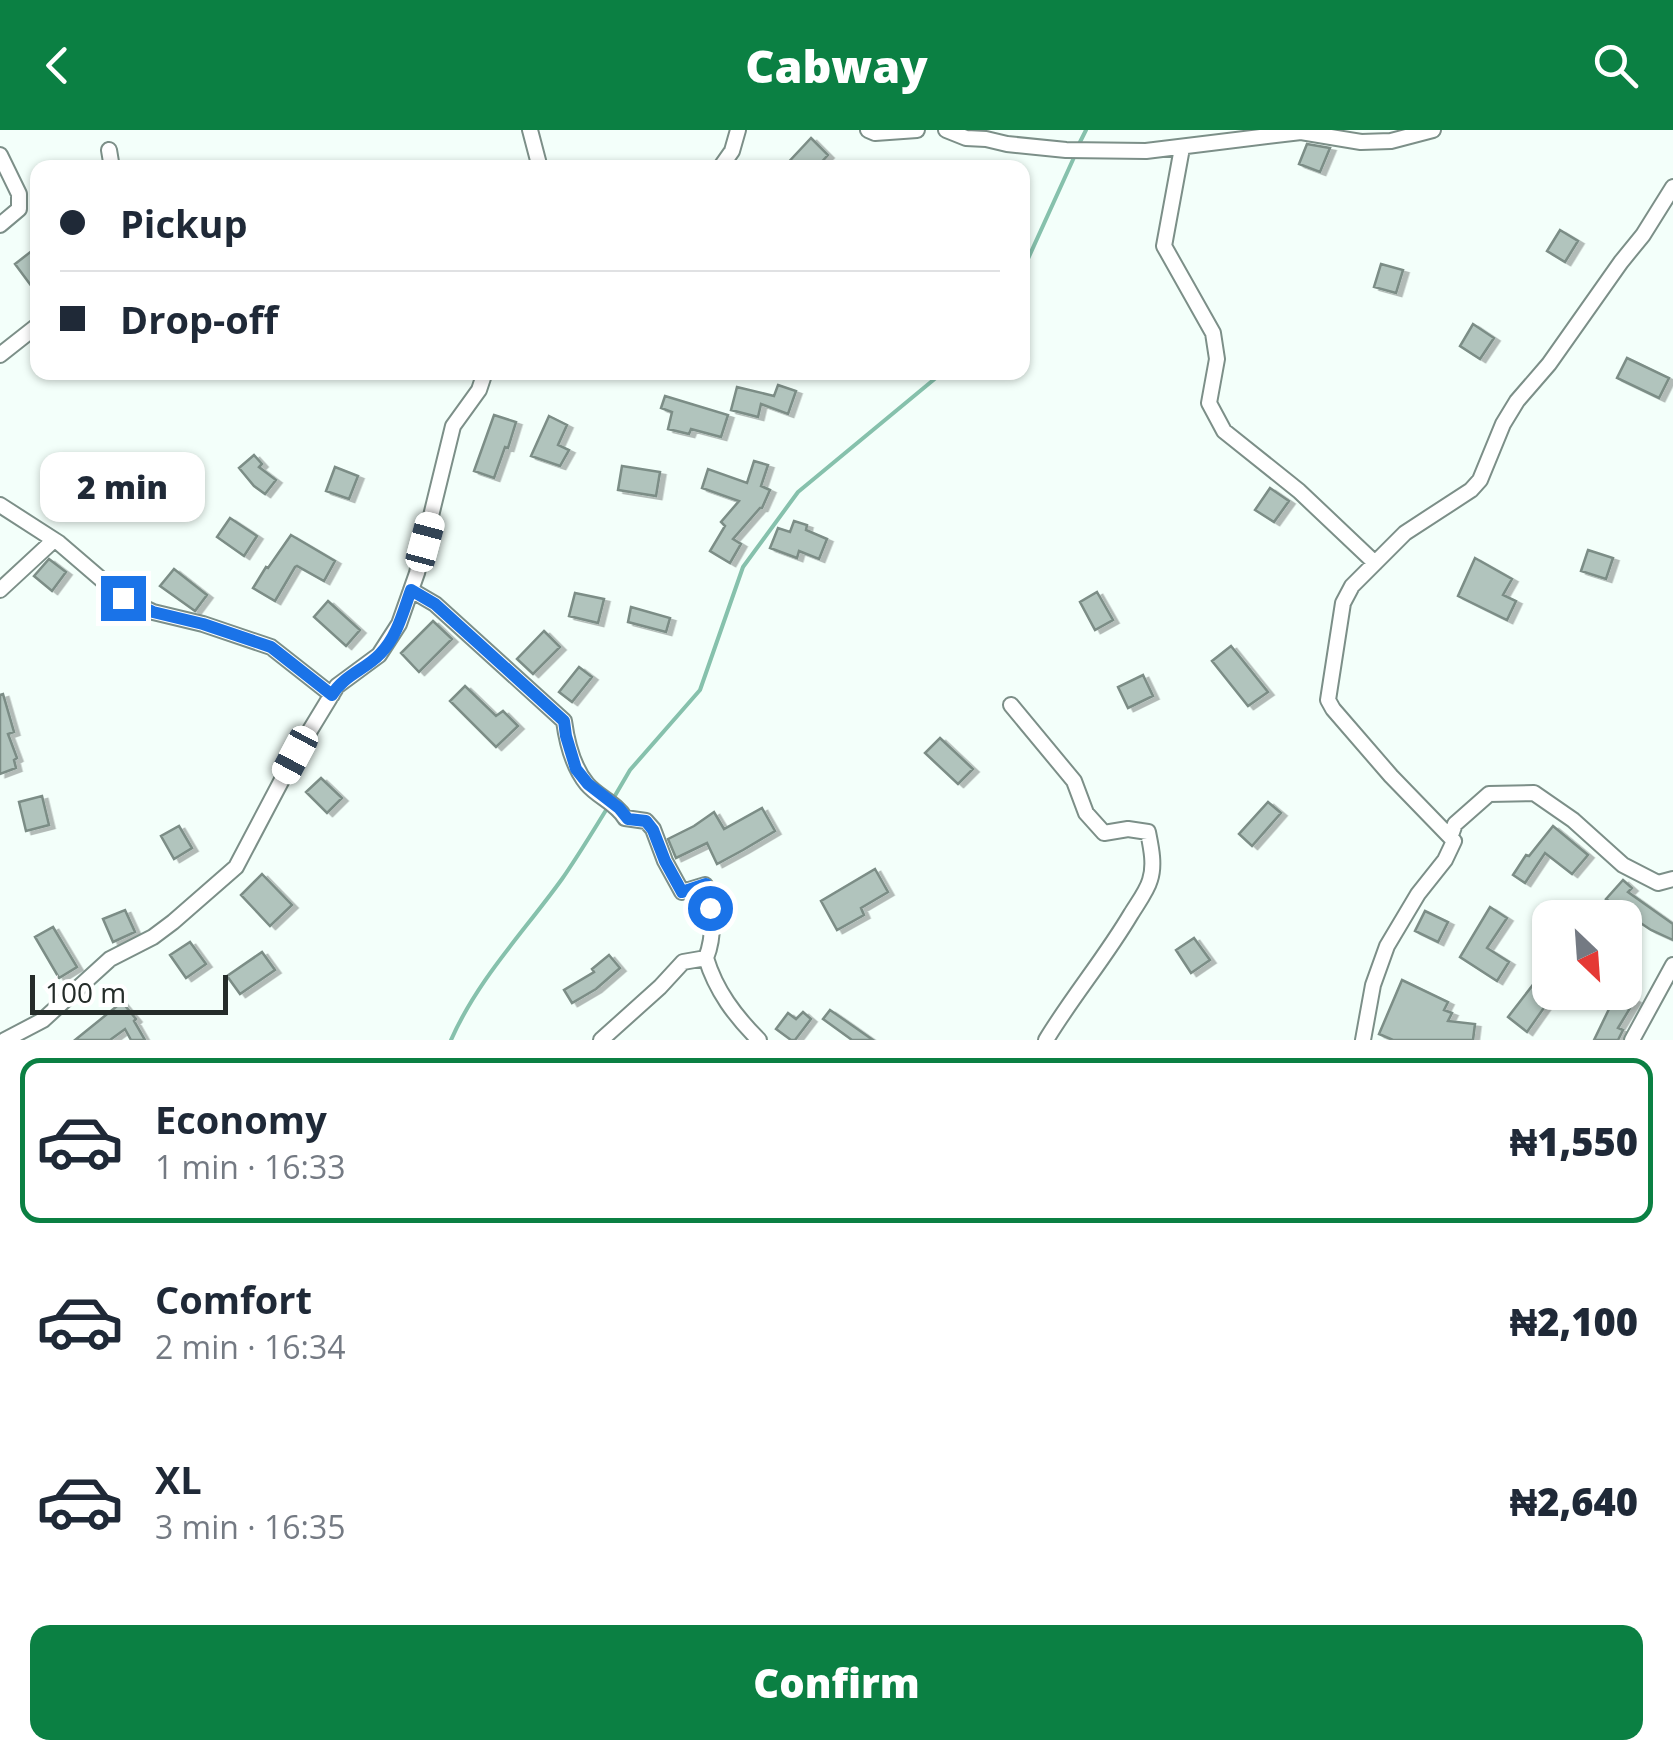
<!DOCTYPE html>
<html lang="en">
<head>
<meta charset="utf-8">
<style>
	:root { --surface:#fff; --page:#f2f2f3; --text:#1f2937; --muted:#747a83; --line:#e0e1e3; --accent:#0b8043 }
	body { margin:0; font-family:"Open Sans",sans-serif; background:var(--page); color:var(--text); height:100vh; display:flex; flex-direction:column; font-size:38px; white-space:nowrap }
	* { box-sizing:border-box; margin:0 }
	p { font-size:32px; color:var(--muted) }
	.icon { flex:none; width:55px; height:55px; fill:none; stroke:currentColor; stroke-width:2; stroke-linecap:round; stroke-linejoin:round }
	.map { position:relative; height:910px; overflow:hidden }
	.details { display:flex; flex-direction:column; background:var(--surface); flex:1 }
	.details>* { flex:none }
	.hud { position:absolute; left:30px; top:30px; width:1000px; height:220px; border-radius:20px; box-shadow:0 2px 8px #0004; display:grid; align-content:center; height:220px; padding:0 30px; background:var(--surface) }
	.needle { width:65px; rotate:155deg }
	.buttons { position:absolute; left:1532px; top:770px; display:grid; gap:20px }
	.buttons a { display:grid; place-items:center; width:110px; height:110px; border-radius:20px; background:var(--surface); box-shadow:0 2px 8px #0004; font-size:50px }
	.scale { position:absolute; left:30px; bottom:25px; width:198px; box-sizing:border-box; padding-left:10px; border:5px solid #242c29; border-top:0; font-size:28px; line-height:35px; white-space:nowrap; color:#242c29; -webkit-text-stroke:8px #fff; paint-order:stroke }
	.end { position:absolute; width:45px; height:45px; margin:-22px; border:12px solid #1a73e8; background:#fff; box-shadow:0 0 0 5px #fff }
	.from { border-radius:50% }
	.bubble { position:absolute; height:70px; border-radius:20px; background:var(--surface); box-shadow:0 2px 8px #0004; font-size:32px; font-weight:800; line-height:70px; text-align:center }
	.car { position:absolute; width:30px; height:60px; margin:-30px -15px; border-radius:12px; box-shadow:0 0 8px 2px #0007; background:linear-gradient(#fff 24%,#345 0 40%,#fff 0 76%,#345 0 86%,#fff 0) }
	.hud b { display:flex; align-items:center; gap:35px; height:95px; font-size:38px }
	.hud b+b { border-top:2px solid var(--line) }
	.hud i { width:25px; height:25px; background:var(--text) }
	ul { padding:18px 0 0; list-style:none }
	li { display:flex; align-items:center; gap:30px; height:165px; margin:0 20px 15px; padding:0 10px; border:5px solid transparent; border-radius:20px }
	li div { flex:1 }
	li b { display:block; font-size:38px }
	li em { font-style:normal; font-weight:800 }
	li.active { border-color:var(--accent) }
	li>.icon { width:90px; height:90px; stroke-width:1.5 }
	.button { display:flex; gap:20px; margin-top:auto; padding:20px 30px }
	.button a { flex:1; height:115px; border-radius:20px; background:var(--accent); color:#fff; font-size:40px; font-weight:800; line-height:115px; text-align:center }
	header { display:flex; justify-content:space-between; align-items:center; height:130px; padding:0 30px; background:var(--accent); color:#fff; font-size:45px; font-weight:800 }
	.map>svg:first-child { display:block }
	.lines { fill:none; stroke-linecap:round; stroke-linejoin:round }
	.stream { stroke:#86c1ac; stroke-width:4 }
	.building { fill:#b1c4bd; stroke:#7b8d86; stroke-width:2.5; filter:url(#shadow) }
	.minor-casing { stroke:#7c8f88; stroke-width:18 }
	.minor { stroke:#fff; stroke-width:14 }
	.route { stroke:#1a73e8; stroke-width:12 }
</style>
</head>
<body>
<header><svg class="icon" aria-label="back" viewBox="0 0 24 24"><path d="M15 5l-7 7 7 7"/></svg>Cabway<svg class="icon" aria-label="search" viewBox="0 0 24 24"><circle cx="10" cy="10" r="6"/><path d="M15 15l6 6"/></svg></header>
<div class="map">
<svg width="1673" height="910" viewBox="0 0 1673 910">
	<defs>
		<filter id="shadow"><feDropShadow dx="5.5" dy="3" stdDeviation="0" flood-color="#0004"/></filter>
	</defs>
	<rect width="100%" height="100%" fill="#f3fffa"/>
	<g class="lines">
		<path class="stream" d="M 1079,14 L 1086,0
			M 1022,142 L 1076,23
			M 613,669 L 630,640 L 700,560 L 743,437 L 798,362 L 943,242
			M 451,910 C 478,849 523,803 562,749 C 578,726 593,701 608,677"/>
	</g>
	<path class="building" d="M 811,8 L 828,25 L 816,38 L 783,38 Z
		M 1307,14 L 1330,18 L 1320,42 L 1299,34 Z
		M 1560,100 L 1578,111 L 1565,132 L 1547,121 Z
		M 33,120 L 38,126 L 38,165 L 15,134 Z
		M 1381,134 L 1403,140 L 1396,163 L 1374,157 Z
		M 1473,194 L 1494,208 L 1480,229 L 1460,216 Z
		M 1627,228 L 1669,248 L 1659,268 L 1617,248 Z
		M 778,255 L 796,261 L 788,284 L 761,274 L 758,287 L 731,280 L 737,257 L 774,266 Z
		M 665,266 L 728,285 L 721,307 L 691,299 L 689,304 L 668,299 L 672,282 L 661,278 Z
		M 494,285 L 516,292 L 508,318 L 505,317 L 494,348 L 474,341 Z
		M 549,286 L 567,295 L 558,315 L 569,320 L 560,336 L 531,326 Z
		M 254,325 L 262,334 L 259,337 L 276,350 L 265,364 L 254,356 L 239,338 Z
		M 754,331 L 768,335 L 761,356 L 770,360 L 762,378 L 760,378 L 733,409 L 741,414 L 730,433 L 710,421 L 725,396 L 721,392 L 739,371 L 702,358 L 708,339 L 747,353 Z
		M 622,336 L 660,342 L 656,366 L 618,360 Z
		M 335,337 L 358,346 L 349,369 L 326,361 Z
		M 1270,358 L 1289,371 L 1274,392 L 1255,380 Z
		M 230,388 L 257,406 L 244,426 L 217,407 Z
		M 794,391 L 807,395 L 806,400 L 827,409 L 819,429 L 799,421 L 797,428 L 770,418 L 778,398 L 790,402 Z
		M 291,405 L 335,431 L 324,451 L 297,436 L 295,437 L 275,471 L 253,458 L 266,437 L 268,438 Z
		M 1588,420 L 1613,428 L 1606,449 L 1581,441 Z
		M 1475,428 L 1512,449 L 1503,465 L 1516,471 L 1507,490 L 1458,466 Z
		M 49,429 L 66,442 L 52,461 L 34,446 Z
		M 174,439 L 207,465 L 195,481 L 160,456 Z
		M 1097,462 L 1113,490 L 1095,500 L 1080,472 Z
		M 575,463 L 604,469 L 598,493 L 569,486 Z
		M 328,471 L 360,500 L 346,516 L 314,487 Z
		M 631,477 L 670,488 L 666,502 L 628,492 Z
		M 433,491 L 452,509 L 419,542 L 401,523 Z
		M 544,501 L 560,517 L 533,544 L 517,529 Z
		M 1231,516 L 1268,562 L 1248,576 L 1212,531 Z
		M 579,537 L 592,547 L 572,572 L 559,562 Z
		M 1143,545 L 1153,566 L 1128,578 L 1118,557 Z
		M 465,556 L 496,586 L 503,581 L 518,596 L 496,617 L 450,571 Z
		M 3,564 L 14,602 L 8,604 L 17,628 L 14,630 L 16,638 L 0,644 L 0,565 Z
		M 940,608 L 973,639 L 958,654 L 925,623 Z
		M 321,648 L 342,668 L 327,683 L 306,662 Z
		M 42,666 L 49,695 L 26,701 L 19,672 Z
		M 1268,672 L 1281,683 L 1252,716 L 1239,704 Z
		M 762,678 L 775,701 L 743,720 L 717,734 L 707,713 L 676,728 L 668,709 L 694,696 L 714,682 L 724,699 Z
		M 179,696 L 192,718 L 174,729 L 161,706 Z
		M 1553,696 L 1588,725 L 1572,744 L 1545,723 L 1525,753 L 1513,745 L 1526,725 L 1529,726 Z
		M 875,739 L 888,762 L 861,778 L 864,785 L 837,800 L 821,771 Z
		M 262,744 L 292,775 L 270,796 L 241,765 Z
		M 1623,750 L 1632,758 L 1628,762 L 1673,794 L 1673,810 L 1651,800 L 1633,788 L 1599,788 L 1610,772 L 1606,769 Z
		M 1490,777 L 1507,788 L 1487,818 L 1509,832 L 1497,851 L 1460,827 Z
		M 125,780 L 135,802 L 113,812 L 103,789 Z
		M 1425,781 L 1448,792 L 1438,812 L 1415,801 Z
		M 53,797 L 77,837 L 59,848 L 35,807 Z
		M 1194,808 L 1210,830 L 1191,843 L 1176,820 Z
		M 190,812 L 206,834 L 186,848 L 170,825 Z
		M 262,822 L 275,840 L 240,864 L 227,846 Z
		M 609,825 L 620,838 L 596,859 L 572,873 L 564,860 L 594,842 L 592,839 Z
		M 1542,843 L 1550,849 L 1550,862 L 1555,862 L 1527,902 L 1508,887 Z
		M 1402,850 L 1448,872 L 1444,880 L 1452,883 L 1448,891 L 1475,894 L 1473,910 L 1393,910 L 1379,904 Z
		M 1580,862 L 1622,862 L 1635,870 L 1618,898 L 1623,900 L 1618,910 L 1594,910 L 1609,879 Z
		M 122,872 L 136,889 L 134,891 L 145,910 L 131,910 L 125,899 L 110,910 L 75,910 Z
		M 830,880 L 846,891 L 873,910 L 852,910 L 823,889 Z
		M 803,882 L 811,889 L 795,910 L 791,910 L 776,899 L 788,883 L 796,889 Z"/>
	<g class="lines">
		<defs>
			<path id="minor" d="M 530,0 L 540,38
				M 868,0 L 875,3 L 917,0
				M 946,0 L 966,8 L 986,9 L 1007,14 L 1066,20 L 1146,21 L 1301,2 L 1361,12 L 1391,11 L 1433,0
				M 1182,18 L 1164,116 L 1213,203 L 1217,229 L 1209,273 L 1224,301 L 1299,361 L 1375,433
				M 109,20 L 112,38
				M 0,25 L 19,64 L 19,79 L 0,95
				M 720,38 L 732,21 L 738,0
				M 0,225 L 38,195
				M 0,375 L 59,413 L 123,468 L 153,482 L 203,494 L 271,517 L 332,565
				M 0,460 L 54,410
				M 411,460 L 435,474 L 564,591 C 567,613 573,637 587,654 C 598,667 616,673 625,688 L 646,691 L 653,699 L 665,731 L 682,762 L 705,755 C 715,774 714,808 706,828 C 716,861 735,886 759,910
				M 1011,575 L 1074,651 L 1086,683 L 1104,703 L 1128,699 L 1148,702 C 1151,717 1155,735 1150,750 C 1147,761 1137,774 1131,784 C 1105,828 1072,867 1046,910
				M 1451,705 L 1455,694 L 1489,664 L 1534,663 L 1573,690 L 1623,735 L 1658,753 L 1673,749
				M 5,910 L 43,890 L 110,829 L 153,807 L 173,792 L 236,737 L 295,625 L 337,556 L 379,525 L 399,494 L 417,443 L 453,296 L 479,260 L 485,242
				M 601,910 L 660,857 L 683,832 L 706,828
				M 1363,910 L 1373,855 L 1387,816 L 1418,764 L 1445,730 L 1454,711 L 1391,646 L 1333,579 L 1328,570 L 1343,473 L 1352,456 L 1405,403 L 1471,360 L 1480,350 L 1503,294 L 1517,271 L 1549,234 L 1621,132 L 1643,105 L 1673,57
				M 1632,910 L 1673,835"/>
		</defs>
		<use href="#minor" class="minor-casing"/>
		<use href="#minor" class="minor"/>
	</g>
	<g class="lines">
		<path class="route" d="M 123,468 L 153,482 L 203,494 L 271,517 L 332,565 C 343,546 366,539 380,524 C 397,507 403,482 411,460 L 435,474 L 564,591 L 566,606 L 576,639 L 588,654 L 619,678 L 628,689 L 646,691 L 653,700 L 665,731 L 682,762 L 706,754 L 711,766 L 710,778"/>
	</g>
</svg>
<div class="buttons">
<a><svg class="needle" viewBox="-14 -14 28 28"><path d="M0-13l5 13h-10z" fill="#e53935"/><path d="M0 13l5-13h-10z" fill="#747a83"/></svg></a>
</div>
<div class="scale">100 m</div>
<i class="end from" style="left:710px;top:778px"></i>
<i class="end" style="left:123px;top:468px"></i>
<div class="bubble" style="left:40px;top:322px;width:165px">2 min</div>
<i class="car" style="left:425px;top:412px;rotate:15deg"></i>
<i class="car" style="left:295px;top:625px;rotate:208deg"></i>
<div class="hud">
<b><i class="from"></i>Pickup</b>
<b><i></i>Drop-off</b>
</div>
</div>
<section class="details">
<ul>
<li class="active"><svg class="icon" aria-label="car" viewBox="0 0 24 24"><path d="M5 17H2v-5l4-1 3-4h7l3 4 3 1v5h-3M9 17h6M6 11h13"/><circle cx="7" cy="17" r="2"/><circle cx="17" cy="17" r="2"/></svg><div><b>Economy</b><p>1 min · 16:33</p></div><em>₦1,550</em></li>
<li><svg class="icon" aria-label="car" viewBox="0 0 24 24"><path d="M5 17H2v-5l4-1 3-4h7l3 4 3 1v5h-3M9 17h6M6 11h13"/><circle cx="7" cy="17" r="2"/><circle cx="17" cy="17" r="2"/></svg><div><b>Comfort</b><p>2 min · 16:34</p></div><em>₦2,100</em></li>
<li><svg class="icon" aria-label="car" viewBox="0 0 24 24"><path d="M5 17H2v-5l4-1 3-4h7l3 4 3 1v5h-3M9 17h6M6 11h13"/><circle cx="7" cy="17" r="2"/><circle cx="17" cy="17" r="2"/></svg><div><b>XL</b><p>3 min · 16:35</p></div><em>₦2,640</em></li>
</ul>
<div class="button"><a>Confirm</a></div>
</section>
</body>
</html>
